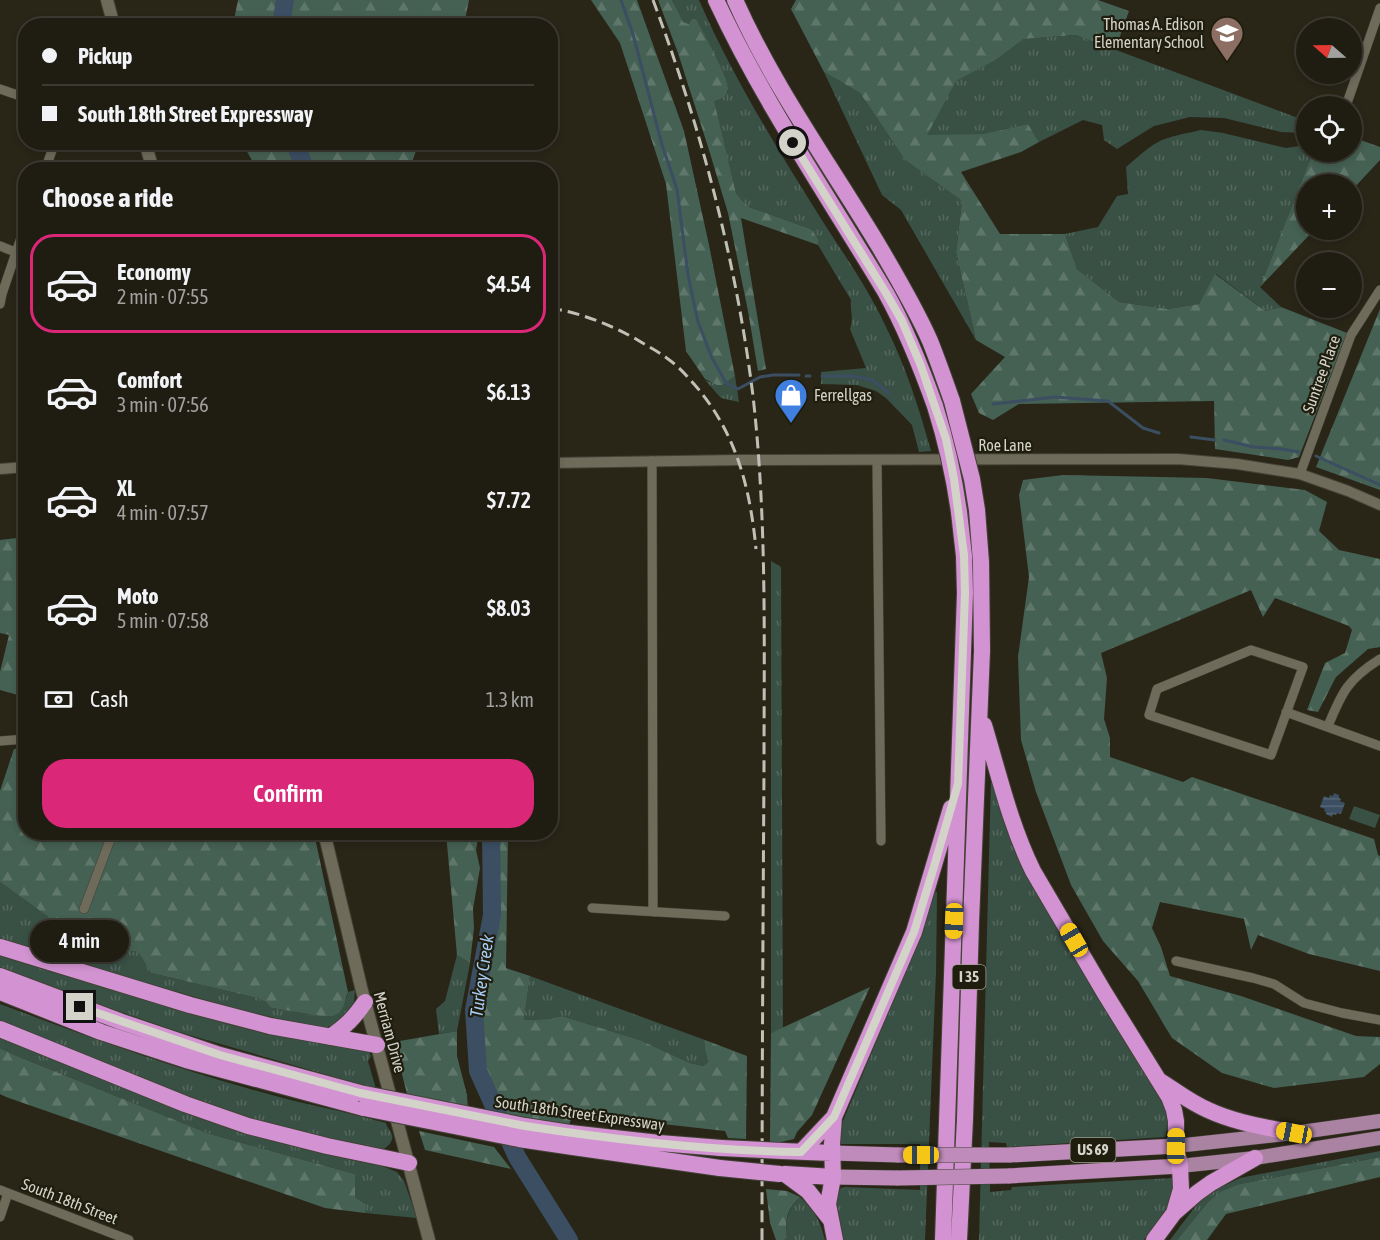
<!DOCTYPE html>
<html lang="en">
<head>
<meta charset="utf-8">
<style>
	:root { --surface:#1f1c12; --page:#27251b; --text:#f1f3f6; --muted:#a1a19f; --line:#3c3a32; --accent:#db2777 }
	body { margin:0; font-family:"Asap Condensed",sans-serif; background:var(--page); color:var(--text); height:100vh; display:flex; flex-direction:column; font-size:22px; white-space:nowrap }
	* { box-sizing:border-box; margin:0 }
	p { font-size:20px; color:var(--muted) }
	.icon { flex:none; width:33px; height:33px; fill:none; stroke:currentColor; stroke-width:2; stroke-linecap:round; stroke-linejoin:round }
	.map { position:relative; flex:1; overflow:hidden }
	.drawer { position:absolute; left:18px; top:162px; width:540px; height:678px; display:flex; flex-direction:column; background:var(--surface); border-radius:24px; box-shadow:0 3px 9px #0003,0 0 0 2px var(--line) }
	.drawer>* { flex:none }
	.hud { position:absolute; left:18px; top:18px; width:540px; height:132px; border-radius:24px; box-shadow:0 3px 9px #0003,0 0 0 2px var(--line); display:grid; align-content:center; height:132px; padding:0 24px; background:var(--surface) }
	.needle { width:39px; rotate:290deg }
	.fabs { position:absolute; left:1296px; top:18px; display:grid; gap:12px }
	.fabs a { display:grid; place-items:center; width:66px; height:66px; border-radius:50%; background:var(--surface); box-shadow:0 3px 9px #0003,0 0 0 2px var(--line); font-size:30px }
	.end { position:absolute; width:27px; height:27px; margin:-14px; border:8px solid #d4d3c9; background:#111; box-shadow:0 0 0 3px #111 }
	.from { border-radius:50% }
	.bubble { position:absolute; height:42px; border-radius:21px; background:var(--surface); box-shadow:0 3px 9px #0003,0 0 0 2px var(--line); font-size:20px; font-weight:600; line-height:42px; text-align:center }
	.car { position:absolute; width:18px; height:36px; margin:-18px -9px; border-radius:8px; box-shadow:0 0 4px 2px #0007; background:linear-gradient(#f5c518 24%,#345 0 40%,#f5c518 0 76%,#345 0 86%,#f5c518 0) }
	.hud b { display:flex; align-items:center; gap:21px; height:57px; font-size:22px }
	.hud b+b { border-top:2px solid var(--line) }
	.hud i { width:15px; height:15px; background:var(--text) }
	ul { padding:0; list-style:none }
	li { display:flex; align-items:center; gap:18px; height:99px; margin:0 12px 9px; padding:0 12px; border:3px solid transparent; border-radius:24px }
	li div { flex:1 }
	li b { display:block; font-size:22px }
	li em { font-style:normal; font-weight:600 }
	li.current { border-color:var(--accent) }
	li>.icon { width:54px; height:54px; stroke-width:1.5 }
	h2 { padding:0 24px; font-size:27px; line-height:72px }
	.pay { display:flex; align-items:center; gap:15px; height:66px; padding:0 24px; font-size:22px }
	.pay p { margin-inline-start:auto }
	.button { display:flex; gap:12px; margin-top:auto; padding:12px 24px }
	.button a { flex:1; height:69px; border-radius:24px; background:var(--accent); color:#fff; font-size:24px; font-weight:600; line-height:69px; text-align:center }
	.map>svg:first-child { display:block }
	.grass { fill:url(#grass-tufts) }
	.forest { fill:url(#forest-firs) }
	.park { fill:#395045 }
	.water { fill:url(#water-rules) }
	.lines { fill:none; stroke-linecap:round; stroke-linejoin:round }
	.stream { stroke:#3b4e62; stroke-width:3 }
	.river { stroke:#3b4e62; stroke-width:18 }
	.minor-casing { stroke:#444236; stroke-width:10 }
	.tertiary-casing { stroke:#444236; stroke-width:12 }
	.secondary-casing { stroke:#444236; stroke-width:14 }
	.primary-casing { stroke:#444236; stroke-width:15 }
	.trunk-casing { stroke:#444236; stroke-width:16 }
	.motorway-casing { stroke:#444236; stroke-width:18 }
	.minor { stroke:#6e6b5b; stroke-width:9 }
	.tertiary { stroke:#6e6b5b; stroke-width:10 }
	.secondary { stroke:#6e6b5b; stroke-width:12 }
	.primary { stroke:#ab83a2; stroke-width:14 }
	.trunk { stroke:#bf8bba; stroke-width:15 }
	.motorway { stroke:#d393d2; stroke-width:16 }
	.rail { stroke:#c1c0b6; stroke-width:3; stroke-dasharray:12 6; stroke-linecap:butt }
	.trunk-bridge-casing { stroke:#444236; stroke-width:16; stroke-linecap:butt }
	.motorway-bridge-casing { stroke:#444236; stroke-width:18; stroke-linecap:butt }
	.trunk-bridge { stroke:#bf8bba; stroke-width:15 }
	.motorway-bridge { stroke:#d393d2; stroke-width:16 }
	.route { stroke:#d4d3c9; stroke-width:8 }
	.labels { text-anchor:middle; stroke-width:4.5; stroke-linejoin:round; paint-order:stroke }
	.shield { fill:#1f1d0e; stroke:#9e9c91; stroke-width:1.5 }
	.shield-label { font-size:15px; font-weight:bold; fill:#d4d3c9 }
	.poi-label { font-size:16px; fill:#d4d3c9; stroke:#1f1d0e; text-anchor:end }
	.street-label { font-size:16px; fill:#d4d3c9; stroke:#1f1d0e }
	.water-label { font-size:18px; font-style:italic; fill:#a6cdf6; stroke:#1f1d0e }
</style>
</head>
<body>
<div class="map">
<svg width="1380" height="1240" viewBox="0 0 1380 1240">
	<defs>
		<pattern id="grass-tufts" width="24" height="20" patternUnits="userSpaceOnUse" patternTransform="scale(1.5)"><rect width="24" height="20" fill="#395045"/><path d="M3 7l-1-3M5 7V3M7 7l1-3M15 17l-1-3M17 17v-4M19 17l1-3" fill="none" stroke="#55685e"/></pattern>
		<pattern id="forest-firs" width="22" height="20" patternUnits="userSpaceOnUse" patternTransform="scale(1.5)"><rect width="22" height="20" fill="#456153"/><path d="M5 1l3.5 6h-7zM16 11l3.5 6h-7z" fill="#5f776a"/></pattern>
		<pattern id="water-rules" width="6" height="5" patternUnits="userSpaceOnUse" patternTransform="scale(1.5)"><rect width="6" height="5" fill="#3b4e62"/><path d="M0 2.5h6" fill="none" stroke="#566777"/></pattern>
	</defs>
	<rect width="100%" height="100%" fill="#292618"/>
	<path class="grass" d="M 672,0 L 699,0 C 733,78 778,150 823,222 C 845,256 869,290 886,327 C 906,367 919,408 931,451 L 919,452 L 912,425 L 886,398 L 876,391 L 857,385 L 821,384 L 821,372 L 866,368 L 850,329 C 854,317 850,312 851,300 L 818,245 L 819,240 L 811,229 L 749,207 L 742,202 L 736,193 L 713,101 L 728,92 C 730,76 699,39 689,24 L 682,22 Z
		M 1076,35 L 1306,121 L 1306,131 L 1303,133 L 1281,132 L 1224,118 L 1190,117 L 1154,126 L 1117,149 L 1104,140 L 1102,125 L 1083,120 L 1039,142 L 1028,124 L 982,134 L 926,136 L 955,81 L 996,60 L 1024,39 Z
		M 824,72 L 860,93 L 905,160 L 962,201 L 956,252 L 976,340 L 901,210 L 882,195 Z
		M 1201,130 L 1223,133 L 1286,148 L 1306,145 L 1306,152 L 1313,152 L 1260,287 L 1281,307 L 1265,311 L 1216,274 L 1199,304 L 1168,309 L 1119,302 L 1077,269 L 1065,234 L 1098,227 L 1117,196 L 1128,194 L 1126,167 C 1138,157 1149,146 1162,140 C 1175,135 1188,133 1201,130 Z
		M 735,376 L 739,402 L 721,398 L 705,380 C 720,386 721,385 735,376 Z
		M 771,561 L 781,567 L 783,1028 L 771,1033 Z
		M 991,780 L 1040,892 L 1164,1106 C 1168,1117 1169,1125 1165,1137 L 1007,1147 L 1006,1143 L 989,1142 L 990,1192 L 1011,1190 L 1012,1187 L 1172,1178 L 1172,1193 L 1169,1205 L 1144,1240 L 979,1240 Z
		M 0,882 L 50,917 L 38,936 L 49,941 L 138,952 L 151,973 L 257,998 L 266,1002 L 273,1008 L 320,1016 L 333,1016 L 347,997 L 348,992 L 355,990 L 354,1003 L 337,1025 L 320,1028 L 236,1009 L 0,940 Z
		M 933,892 L 937,892 L 936,972 L 925,1240 L 841,1240 C 838,1224 830,1203 841,1188 L 845,1187 L 920,1190 L 920,1144 L 837,1144 L 841,1126 L 889,1011 Z
		M 0,951 L 369,1052 L 371,1056 L 368,1061 L 376,1089 L 179,1032 L 63,992 L 0,968 Z
		M 457,955 L 470,963 L 457,1031 L 439,1034 L 436,1009 L 445,1001 Z
		M 530,976 L 705,1040 L 705,1050 L 708,1062 L 703,1066 L 690,1063 L 640,1040 L 562,1016 L 548,1019 L 524,1020 Z
		M 0,1004 C 86,1036 172,1068 261,1092 C 302,1104 344,1111 386,1123 C 386,1126 389,1128 390,1131 C 396,1139 389,1146 382,1150 L 241,1118 L 0,1025 Z
		M 0,1037 L 387,1168 L 397,1172 L 404,1181 L 417,1218 L 365,1213 L 367,1205 L 355,1197 L 355,1174 L 210,1134 L 17,1056 L 0,1048 Z
		M 1380,1151 L 1380,1157 L 1240,1184 L 1208,1202 L 1177,1240 L 1170,1240 L 1198,1203 L 1211,1192 L 1240,1178 Z
		M 800,1197 C 815,1211 820,1220 825,1240 L 784,1240 L 787,1238 C 785,1219 787,1211 800,1197 Z"/>
	<path class="forest" d="M 238,0 L 469,0 L 464,25 L 233,25 Z
		M 591,0 L 637,0 L 684,131 L 709,245 L 735,376 L 722,385 L 717,385 L 705,379 L 686,351 L 666,184 L 620,43 Z
		M 658,0 L 672,0 L 683,22 L 689,24 L 692,19 L 696,19 C 702,31 730,80 728,90 C 726,98 720,99 714,101 L 736,193 L 742,201 L 749,207 L 811,229 L 819,240 L 818,245 L 741,218 L 766,369 L 758,371 L 748,311 L 728,213 L 709,150 L 678,53 Z
		M 796,0 L 1098,0 L 1129,11 L 1115,50 L 1076,35 L 1024,39 L 996,60 L 956,81 L 927,135 L 982,134 L 1028,124 L 1039,142 L 1021,152 L 961,172 L 1000,234 L 1065,234 L 1077,269 L 1119,302 L 1168,309 L 1199,304 L 1215,274 L 1265,311 L 1281,307 L 1347,333 L 1299,457 L 1288,460 L 1215,449 L 1214,401 L 1019,404 L 993,420 L 979,413 L 971,394 L 1005,357 L 976,340 L 956,252 L 962,201 L 905,160 L 860,93 L 824,72 L 791,9 Z
		M 1352,137 L 1380,147 L 1380,160 L 1352,190 L 1352,184 L 1306,184 L 1306,230 L 1314,230 L 1260,287 L 1313,152 L 1352,152 Z
		M 242,143 L 419,143 L 409,170 L 257,169 Z
		M 1380,309 L 1380,490 L 1316,467 Z
		M 1063,475 L 1207,478 L 1305,490 L 1327,502 L 1319,531 L 1339,550 L 1380,559 L 1380,647 L 1368,649 L 1336,677 L 1318,712 L 1307,710 L 1325,663 L 1345,653 L 1352,630 L 1349,626 L 1275,598 L 1263,617 L 1251,590 L 1101,653 L 1107,678 L 1104,719 L 1110,738 L 1110,757 L 1183,782 L 1192,777 L 1374,839 L 1378,855 L 1380,856 L 1380,971 L 1309,954 L 1258,935 L 1251,950 L 1244,919 L 1160,902 L 1152,928 L 1161,947 L 1170,976 L 1241,996 L 1356,1036 L 1380,1037 L 1380,1064 L 1364,1077 L 1274,1088 L 1222,1073 L 1172,1038 L 1138,981 L 1103,941 L 1071,885 L 1036,792 L 1021,740 L 1018,657 L 1029,577 L 1019,495 L 1023,480 Z
		M 25,537 L 26,537 L 25,697 L 0,690 L 0,672 L 9,635 L 0,633 L 0,540 Z
		M 25,748 L 26,832 L 314,833 L 348,992 L 343,1007 L 339,1013 L 333,1016 L 320,1016 L 272,1008 L 266,1002 L 257,998 L 151,973 L 138,952 L 49,941 L 38,936 L 36,929 L 49,917 L 0,882 L 0,791 L 14,749 Z
		M 446,833 L 481,833 L 478,838 L 476,850 L 480,868 L 473,909 L 474,928 L 470,963 L 457,955 Z
		M 498,833 L 508,833 L 506,968 L 530,976 L 524,1020 L 548,1019 L 562,1016 L 640,1040 L 690,1063 L 703,1066 L 708,1062 L 705,1050 L 705,1040 L 747,1056 L 746,1139 L 728,1138 L 725,1131 L 645,1122 L 571,1119 L 569,1125 L 508,1119 C 498,1100 485,1081 482,1060 C 473,1016 489,972 495,929 C 500,897 498,865 498,833 Z
		M 870,987 L 812,1115 L 797,1132 L 794,1139 L 781,1142 L 770,1142 L 771,1033 Z
		M 457,1031 L 457,1056 L 467,1095 L 468,1110 L 408,1098 L 394,1042 Z
		M 0,1048 L 17,1056 L 210,1134 L 355,1174 L 355,1197 L 367,1205 L 365,1213 L 325,1208 L 6,1097 L 0,1094 Z
		M 419,1131 L 494,1147 L 511,1169 L 425,1150 Z
		M 1380,1157 L 1380,1177 L 1226,1214 L 1207,1240 L 1177,1240 L 1208,1202 L 1222,1191 L 1240,1184 Z
		M 766,1189 L 787,1191 L 800,1197 C 786,1211 785,1219 787,1238 L 784,1240 L 776,1240 L 770,1223 Z"/>
	<path class="park" d="M 1354,806 L 1380,815 L 1375,828 L 1349,819 Z"/>
	<path class="water" d="M 1334,793 L 1339,795 L 1339,798 L 1341,799 L 1340,801 L 1345,803 L 1341,814 L 1337,813 L 1336,815 L 1333,814 L 1332,817 L 1326,814 L 1326,812 L 1324,811 L 1325,809 L 1320,807 L 1324,796 L 1329,798 L 1330,795 L 1333,796 Z"/>
	<g class="lines">
		<path class="stream" d="M 621,0 L 633,34 L 662,145 L 677,189 L 688,275 L 698,322 L 712,358 L 726,383 L 738,389 L 760,377 L 773,375 L 799,375
			M 806,376 L 810,376
			M 822,376 L 853,376 L 872,380 L 889,393
			M 993,404 L 1055,397 L 1108,401 L 1143,428 L 1159,433
			M 1191,437 L 1215,440
			M 1224,440 L 1254,447 L 1282,449 L 1299,452
			M 1316,456 L 1380,485"/>
		<path class="river" d="M 281,26 L 285,0
			M 294,142 L 306,170
			M 491,832 L 492,915 L 474,1010 L 478,1071 L 517,1157 L 569,1240"/>
		<defs>
			<path id="minor" d="M 0,89 L 26,98
				M 1346,106 L 1380,8
				M 45,170 L 55,142
				M 0,246 L 15,252
				M 0,304 L 2,294 L 26,223
				M 877,460 L 881,841
				M 652,461 L 653,912
				M 1300,474 L 1351,335 L 1380,290
				M 1251,650 L 1303,667 L 1271,755 L 1149,715 L 1157,689 Z
				M 1286,712 L 1380,746
				M 1328,726 C 1342,692 1348,679 1380,659
				M 0,741 L 26,739
				M 592,908 L 725,916
				M 84,909 L 113,832
				M 1176,961 L 1253,978 L 1274,984 L 1304,1003 L 1342,1013 L 1380,1020
				M 0,1190 L 129,1240
				M 0,1217 L 8,1193"/>
			<path id="tertiary" d="M 550,463 L 739,460 L 1178,459 L 1237,464 L 1300,474 L 1348,491 L 1380,505
				M 0,469 L 26,467"/>
			<path id="secondary" d="M 107,0 L 114,26
				M 145,142 L 153,170
				M 324,832 L 361,987 L 429,1240"/>
			<path id="primary" d="M 1176,1146 L 1294,1133 L 1380,1121
				M 1180,1166 L 1255,1158 L 1380,1138"/>
			<path id="trunk" d="M 832,1153 L 899,1155
				M 1009,1155 L 1176,1146
				M 1008,1176 L 1180,1166
				M 833,1177 L 898,1178"/>
			<path id="motorway" d="M 716,0 C 764,103 828,196 886,293 C 906,329 921,367 935,406
				M 735,0 C 774,88 831,166 880,248 C 897,277 917,311 930,341 C 938,361 945,381 952,401
				M 984,725 C 999,775 1010,824 1033,871 L 1104,992 L 1169,1097 L 1174,1110 L 1176,1121 L 1176,1146 L 1180,1166 L 1181,1189 L 1174,1213
				M 0,947 L 190,1005 L 270,1026 L 377,1045
				M 0,976 L 122,1022 L 220,1055 L 360,1093
				M 0,992 L 101,1032 L 186,1060 L 364,1108
				M 0,1029 L 185,1104 L 248,1126 L 327,1146 L 409,1163
				M 330,1037 C 346,1026 354,1018 365,1002
				M 1160,1081 C 1176,1091 1191,1103 1208,1110 C 1236,1123 1265,1127 1294,1133
				M 570,1133 L 659,1143 L 721,1148
				M 573,1147 L 720,1168
				M 782,1151 L 832,1153
				M 801,1152 L 834,1117
				M 785,1174 L 808,1191 L 830,1219
				M 785,1174 L 833,1177
				M 835,1240 L 828,1204 L 833,1177 L 832,1144 L 834,1117 L 914,932 L 951,808
				M 943,1240 L 965,593 L 964,556 L 959,512
				M 959,1240 L 965,1119 L 971,922 L 982,651 L 981,562 L 977,510
				M 1154,1240 L 1174,1213 L 1197,1193 L 1211,1183 L 1255,1158"/>
		</defs>
		<use href="#minor" class="minor-casing"/>
		<use href="#tertiary" class="tertiary-casing"/>
		<use href="#secondary" class="secondary-casing"/>
		<use href="#primary" class="primary-casing"/>
		<use href="#trunk" class="trunk-casing"/>
		<use href="#motorway" class="motorway-casing"/>
		<use href="#minor" class="minor"/>
		<use href="#tertiary" class="tertiary"/>
		<use href="#secondary" class="secondary"/>
		<use href="#primary" class="primary"/>
		<use href="#trunk" class="trunk"/>
		<use href="#motorway" class="motorway"/>
		<path class="rail" d="M 653,0 C 701,128 736,260 753,396 C 767,520 764,643 764,767 C 763,925 762,1082 762,1240
			M 550,308 C 581,313 609,324 636,339 C 647,346 658,351 668,359 C 678,366 686,375 694,384 C 736,432 750,487 756,549"/>
		<defs>
			<path id="trunk-bridge" d="M 899,1155 L 1009,1155
				M 898,1178 L 1008,1176"/>
			<path id="motorway-bridge" d="M 952,401 L 972,479 L 977,510
				M 935,406 C 946,441 954,476 959,512
				M 360,1093 L 525,1126 L 570,1133
				M 364,1108 L 519,1139 L 573,1147
				M 721,1148 L 782,1151
				M 720,1168 L 780,1174"/>
		</defs>
		<use href="#trunk-bridge" class="trunk-bridge-casing"/>
		<use href="#motorway-bridge" class="motorway-bridge-casing"/>
		<use href="#trunk-bridge" class="trunk-bridge"/>
		<use href="#motorway-bridge" class="motorway-bridge"/>
	</g>
	<g class="lines">
		<path class="route" d="M 80,1007 L 220,1055 L 360,1093 L 525,1126 C 616,1140 708,1151 801,1152 L 834,1117 L 914,932 L 933,870 L 958,784 L 965,593 L 964,555 L 954,479 L 946,439 L 921,366 L 902,321 L 886,293 L 793,143"/>
	</g>
	<defs>
		<symbol id="school-pin" viewBox="-11 -11 22 30"><path d="M0 17L-7.5 6A9.5 9.5 0 1 1 7.5 6Z" fill="#8d6e63" stroke="#1f1d0e"/><path d="M0-5L7-2L0 1L-7-2ZM-4 1L0 2.5L4 1V4Q0 6-4 4Z" fill="#fff"/></symbol>
		<symbol id="shop-pin" viewBox="-11 -11 22 30"><path d="M0 17L-7.5 6A9.5 9.5 0 1 1 7.5 6Z" fill="#3f7fe0" stroke="#1f1d0e"/><path d="M-5-2.5h2.3a2.7 3.5 0 0 1 5.4 0H5L5.5 6h-11ZM-1.5-2.5h3a1.5 2.3 0 0 0-3 0Z" fill="#fff"/></symbol>
	</defs>
	<g fill-rule="evenodd">
		<use href="#school-pin" x="1208" y="14" width="38" height="52"/>
		<use href="#shop-pin" x="772" y="376" width="38" height="52"/>
	</g>
	<g class="labels">
		<g class="shield">
			<rect x="952.5" y="965" width="33" height="24" rx="4.5"/>
			<rect x="1070.5" y="1138" width="45" height="24" rx="4.5"/>
		</g>
		<g class="shield-label">
			<text x="969" y="982">I 35</text>
			<text x="1093" y="1155">US 69</text>
		</g>
		<g class="poi-label">
			<text x="1204" y="30">Thomas A. Edison<tspan x="1204" dy="18">Elementary School</tspan></text>
			<text x="814" y="401" text-anchor="start">Ferrellgas</text>
		</g>
		<g class="street-label">
			<text transform="translate(1321 374) rotate(-70)" y="6">Suntree Place</text>
			<text x="1005" y="451">Roe Lane</text>
			<text transform="translate(390 1032) rotate(75)" y="6">Merriam Drive</text>
			<text transform="translate(580 1113) rotate(8)" y="6">South 18th Street Expressway</text>
			<text transform="translate(70 1201) rotate(21)" y="6">South 18th Street</text>
		</g>
		<g class="water-label">
			<text transform="translate(482 976) rotate(-82)" y="6">Turkey Creek</text>
		</g>
	</g>
</svg>
<div class="fabs">
<a><svg class="needle" viewBox="-14 -14 28 28"><path d="M0-13l5 13h-10z" fill="#e53935"/><path d="M0 13l5-13h-10z" fill="#a1a19f"/></svg></a>
<a><svg class="icon" aria-label="locate" viewBox="0 0 24 24"><circle cx="12" cy="12" r="6"/><path d="M12 2v4M12 18v4M2 12h4M18 12h4"/></svg></a>
<a>+</a>
<a>−</a>
</div>
<i class="end from" style="left:793px;top:143px"></i>
<i class="end" style="left:80px;top:1007px"></i>
<div class="bubble" style="left:30px;top:920px;width:99px">4 min</div>
<i class="car" style="left:954px;top:921px;rotate:182deg"></i>
<i class="car" style="left:1074px;top:940px;rotate:330deg"></i>
<i class="car" style="left:1294px;top:1133px;rotate:281deg"></i>
<i class="car" style="left:1176px;top:1146px;rotate:1deg"></i>
<i class="car" style="left:921px;top:1155px;rotate:270deg"></i>
<div class="hud">
<b><i class="from"></i>Pickup</b>
<b><i></i>South 18th Street Expressway</b>
</div>
<section class="drawer">
<h2>Choose a ride</h2>
<ul>
<li class="current"><svg class="icon" aria-label="car" viewBox="0 0 24 24"><path d="M5 17H2v-5l4-1 3-4h7l3 4 3 1v5h-3M9 17h6M6 11h13"/><circle cx="7" cy="17" r="2"/><circle cx="17" cy="17" r="2"/></svg><div><b>Economy</b><p>2 min · 07:55</p></div><em>$4.54</em></li>
<li><svg class="icon" aria-label="car" viewBox="0 0 24 24"><path d="M5 17H2v-5l4-1 3-4h7l3 4 3 1v5h-3M9 17h6M6 11h13"/><circle cx="7" cy="17" r="2"/><circle cx="17" cy="17" r="2"/></svg><div><b>Comfort</b><p>3 min · 07:56</p></div><em>$6.13</em></li>
<li><svg class="icon" aria-label="car" viewBox="0 0 24 24"><path d="M5 17H2v-5l4-1 3-4h7l3 4 3 1v5h-3M9 17h6M6 11h13"/><circle cx="7" cy="17" r="2"/><circle cx="17" cy="17" r="2"/></svg><div><b>XL</b><p>4 min · 07:57</p></div><em>$7.72</em></li>
<li><svg class="icon" aria-label="car" viewBox="0 0 24 24"><path d="M5 17H2v-5l4-1 3-4h7l3 4 3 1v5h-3M9 17h6M6 11h13"/><circle cx="7" cy="17" r="2"/><circle cx="17" cy="17" r="2"/></svg><div><b>Moto</b><p>5 min · 07:58</p></div><em>$8.03</em></li>
</ul>
<div class="pay"><svg class="icon" aria-label="cash" viewBox="0 0 24 24"><path d="M3 7h18v10H3z"/><circle cx="12" cy="12" r="2"/></svg>Cash<p>1.3 km</p></div>
<div class="button"><a>Confirm</a></div>
</section>
</div>
</body>
</html>
